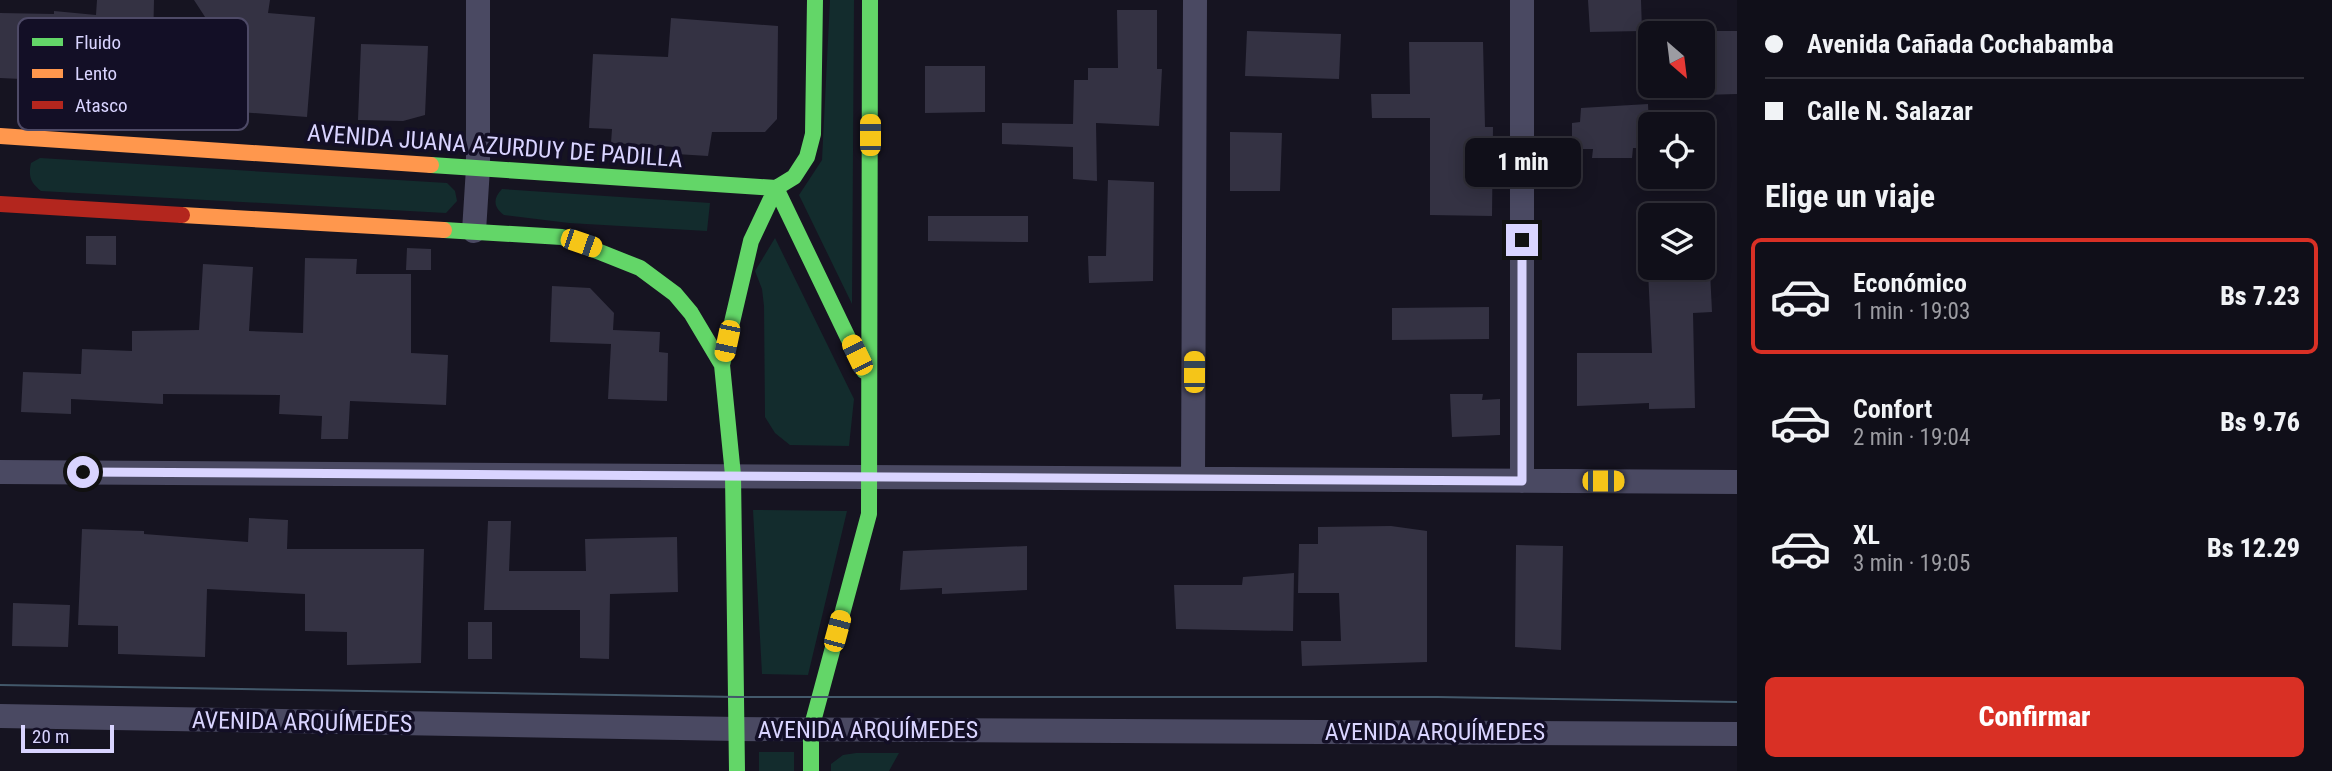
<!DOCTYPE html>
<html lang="es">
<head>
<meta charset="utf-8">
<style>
	:root { --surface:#100f19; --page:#191822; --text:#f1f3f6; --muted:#9c9ca2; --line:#302f38; --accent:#d93025 }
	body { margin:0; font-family:"Roboto Condensed",sans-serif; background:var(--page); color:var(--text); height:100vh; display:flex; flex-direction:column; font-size:26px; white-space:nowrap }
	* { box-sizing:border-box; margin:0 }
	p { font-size:23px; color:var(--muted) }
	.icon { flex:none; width:38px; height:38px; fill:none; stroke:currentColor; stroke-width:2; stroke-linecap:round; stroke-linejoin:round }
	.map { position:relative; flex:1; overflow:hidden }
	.sheet { display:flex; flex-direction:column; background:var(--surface); width:595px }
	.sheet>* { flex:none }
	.top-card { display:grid; align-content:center; height:154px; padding:0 28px; background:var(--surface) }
	.needle { width:46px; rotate:152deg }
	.buttons { position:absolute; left:1638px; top:21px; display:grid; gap:14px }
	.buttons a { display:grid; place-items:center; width:77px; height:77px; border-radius:10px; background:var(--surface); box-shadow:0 4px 18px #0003,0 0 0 2px var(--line); font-size:35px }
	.scale { position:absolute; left:21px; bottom:18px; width:93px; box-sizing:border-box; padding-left:7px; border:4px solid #d9d4ff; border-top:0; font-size:19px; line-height:24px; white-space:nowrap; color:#d9d4ff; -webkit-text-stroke:5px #130f26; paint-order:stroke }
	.end { position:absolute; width:32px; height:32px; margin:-16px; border:9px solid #d9d4ff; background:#111; box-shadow:0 0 0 4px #111 }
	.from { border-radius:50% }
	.bubble { position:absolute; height:49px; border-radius:10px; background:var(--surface); box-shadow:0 4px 18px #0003,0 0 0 2px var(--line); font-size:23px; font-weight:800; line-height:49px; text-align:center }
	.car { position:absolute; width:21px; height:42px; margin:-21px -10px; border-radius:9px; box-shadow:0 0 5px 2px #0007; background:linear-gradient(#f5c518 24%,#345 0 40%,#f5c518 0 76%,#345 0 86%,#f5c518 0) }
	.top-card b { display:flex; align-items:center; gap:24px; height:66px; font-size:26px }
	.top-card b+b { border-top:2px solid var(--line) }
	.top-card i { width:18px; height:18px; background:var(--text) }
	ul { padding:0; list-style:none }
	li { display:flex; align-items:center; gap:21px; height:116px; margin:0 14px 10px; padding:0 14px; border:4px solid transparent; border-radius:10px }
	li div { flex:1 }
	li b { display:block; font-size:26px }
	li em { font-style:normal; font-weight:800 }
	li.on { border-color:var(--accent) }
	li>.icon { width:63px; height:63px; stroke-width:1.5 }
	h2 { padding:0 28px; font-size:32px; line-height:84px }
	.action { display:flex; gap:14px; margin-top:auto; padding:14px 28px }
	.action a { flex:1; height:80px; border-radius:10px; background:var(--accent); color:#fff; font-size:28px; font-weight:800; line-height:80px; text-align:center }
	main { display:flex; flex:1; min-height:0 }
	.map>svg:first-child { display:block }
	.green { fill:#132c2d }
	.building { fill:#343243 }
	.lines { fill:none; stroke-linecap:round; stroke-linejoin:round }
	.street { stroke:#4a4962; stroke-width:24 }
	.fast { stroke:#63d668; stroke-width:16 }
	.slow { stroke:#ff974d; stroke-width:16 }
	.jam { stroke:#b3261e; stroke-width:16 }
	.tram { stroke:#43596b; stroke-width:2 }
	.route { stroke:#d9d4ff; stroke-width:9 }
	.labels { text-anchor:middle; stroke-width:7; stroke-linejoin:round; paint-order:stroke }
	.street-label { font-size:24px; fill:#d9d4ff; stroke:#130f26 }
	.key { fill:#130f26; stroke:#4e4a67; stroke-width:2 }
	.key-label { font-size:19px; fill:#d9d4ff }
</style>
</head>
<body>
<main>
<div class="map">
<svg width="1737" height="771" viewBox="0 0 1737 771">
	<rect width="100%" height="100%" fill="#161421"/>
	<path class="green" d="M 830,0 L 854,0 L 852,304 L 799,195 L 822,160 Z
		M 40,158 L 447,183 L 455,191 L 457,201 L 446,213 L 41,191 C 31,183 28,177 31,163 Z
		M 502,189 L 710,203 L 707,231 L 569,223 L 504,215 C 493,207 493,198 502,189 Z
		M 775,238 L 854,399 L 849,446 L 790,445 L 775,433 L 765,417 L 764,306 L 762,289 L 755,271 Z
		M 753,510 L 847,511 L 808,675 L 762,674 Z
		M 759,752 L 794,752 L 794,771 L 759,771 Z
		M 856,753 L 899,753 L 889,771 L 831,771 L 831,764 L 843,755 Z"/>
	<path class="building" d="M 97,0 L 154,0 L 152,90 L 107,83 L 0,78 L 0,13 L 54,14 L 54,11 L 96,15 Z
		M 194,0 L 270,0 L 268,13 L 315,17 L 307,117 L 201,109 L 207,20 Z
		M 1588,0 L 1641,0 L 1642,31 L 1590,32 Z
		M 1117,10 L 1157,10 L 1157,69 L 1162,69 L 1159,126 L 1096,123 L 1097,181 L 1073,179 L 1073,147 L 1002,144 L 1002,123 L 1073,124 L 1074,80 L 1088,80 L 1088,68 L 1118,68 Z
		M 671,18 L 778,26 L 777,119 L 765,132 L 712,132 L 708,156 L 676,154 L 676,147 L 611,143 L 612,129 L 589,128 L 593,54 L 668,57 Z
		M 1247,31 L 1341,34 L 1339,79 L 1245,76 Z
		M 1703,31 L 1737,31 L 1737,94 L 1703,95 Z
		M 1409,42 L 1483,42 L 1485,127 L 1493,127 L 1492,216 L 1430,215 L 1430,118 L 1372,118 L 1371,94 L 1410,94 Z
		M 361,44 L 428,46 L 425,115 L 403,121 L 358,120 Z
		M 925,66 L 985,66 L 985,112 L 925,113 Z
		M 1648,104 L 1650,148 L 1633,148 L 1632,158 L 1592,158 L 1593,149 L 1572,149 L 1572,123 L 1580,122 L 1581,108 Z
		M 1230,132 L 1282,133 L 1280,191 L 1230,191 Z
		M 1108,180 L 1154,182 L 1153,281 L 1089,283 L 1088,256 L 1106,256 Z
		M 928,216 L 1028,216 L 1028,242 L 928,241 Z
		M 86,236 L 116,236 L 116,265 L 86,264 Z
		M 407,248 L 431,249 L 431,270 L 406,270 Z
		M 305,258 L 357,259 L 356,274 L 411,274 L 411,353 L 448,355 L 446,405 L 350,401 L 348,439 L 321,439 L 322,416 L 279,414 L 280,395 L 163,394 L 163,404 L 71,399 L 71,414 L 21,412 L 23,372 L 81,374 L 82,349 L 132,351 L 132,331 L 199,330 L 203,264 L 253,267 L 249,331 L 303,333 Z
		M 1648,271 L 1710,271 L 1712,312 L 1693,313 L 1695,408 L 1649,409 L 1649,403 L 1577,406 L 1577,353 L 1652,353 Z
		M 552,286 L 590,288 L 614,313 L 613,330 L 660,332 L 659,352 L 668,353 L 667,401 L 608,399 L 611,344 L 550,342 Z
		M 1489,307 L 1489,339 L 1392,340 L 1392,308 Z
		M 1450,394 L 1483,394 L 1482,400 L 1500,399 L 1500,435 L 1452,437 Z
		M 249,518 L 288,520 L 287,549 L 424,549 L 421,663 L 347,665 L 347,632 L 305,631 L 305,594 L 207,589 L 205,657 L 118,654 L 118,626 L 78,625 L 82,529 L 144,531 L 144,534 L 248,542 Z
		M 488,521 L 511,521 L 509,571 L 586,571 L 585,539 L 677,537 L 678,592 L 610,594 L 609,659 L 580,658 L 580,610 L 484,610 Z
		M 1391,526 L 1427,531 L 1427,662 L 1302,666 L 1301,641 L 1341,641 L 1339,593 L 1298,593 L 1299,544 L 1318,544 L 1318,527 Z
		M 1516,545 L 1563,546 L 1561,650 L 1515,647 Z
		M 1027,546 L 1027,590 L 942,594 L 942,588 L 900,590 L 903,551 Z
		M 1294,573 L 1293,631 L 1176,629 L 1174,585 L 1242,585 L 1243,577 Z
		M 13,603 L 70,605 L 68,647 L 12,646 Z
		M 468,622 L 492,622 L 492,659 L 468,659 Z"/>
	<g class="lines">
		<path class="street" d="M 474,231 L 478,168 L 478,0
			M 0,472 L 1737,482
			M 1193,478 L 1195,0
			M 1522,481 L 1522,0
			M 0,716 L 737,729 L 1737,734"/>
		<path class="fast" d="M 431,165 L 776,188
			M 776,188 L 864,371
			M 444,230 L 562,237 L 640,268 L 675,294 L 691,313 L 722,365
			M 737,771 L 733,475 L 722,365 L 751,241 L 776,188 L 794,177 L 807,157 L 813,134 L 815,0
			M 811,771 L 811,729 L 869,514 L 870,0"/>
		<path class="slow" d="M 0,136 L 431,165
			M 182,215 L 444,230"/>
		<path class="jam" d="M 0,204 L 182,215"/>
		<path class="tram" d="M 0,685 L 738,697 L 1438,697 L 1737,702"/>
	</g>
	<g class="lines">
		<path class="route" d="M 83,472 L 1522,481 L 1522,240"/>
	</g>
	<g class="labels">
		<g class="street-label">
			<text transform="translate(495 146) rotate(4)" y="8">AVENIDA JUANA AZURDUY DE PADILLA</text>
			<text transform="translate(302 722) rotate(1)" y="8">AVENIDA ARQUÍMEDES</text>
			<text x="868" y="738">AVENIDA ARQUÍMEDES</text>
			<text x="1435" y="740">AVENIDA ARQUÍMEDES</text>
		</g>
	</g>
	<rect x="18" y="18" width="230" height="112" rx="10" class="key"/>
	<rect x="32" y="38" width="31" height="8" fill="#63d668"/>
	<rect x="32" y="69" width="31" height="9" fill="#ff974d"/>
	<rect x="32" y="101" width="31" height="8" fill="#b3261e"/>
	<g class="key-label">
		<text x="75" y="49">Fluido</text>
		<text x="75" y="80">Lento</text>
		<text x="75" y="112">Atasco</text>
	</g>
</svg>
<div class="buttons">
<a><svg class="needle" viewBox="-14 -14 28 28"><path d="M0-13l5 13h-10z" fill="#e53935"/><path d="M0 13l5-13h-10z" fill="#9c9ca2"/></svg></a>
<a><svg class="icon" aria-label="locate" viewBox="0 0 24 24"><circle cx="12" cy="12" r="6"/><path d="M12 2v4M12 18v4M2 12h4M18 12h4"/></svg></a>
<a><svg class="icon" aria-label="layers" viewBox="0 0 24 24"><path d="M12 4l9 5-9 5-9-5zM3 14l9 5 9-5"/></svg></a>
</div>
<div class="scale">20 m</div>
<i class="end from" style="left:83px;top:472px"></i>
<i class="end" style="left:1522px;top:240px"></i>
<div class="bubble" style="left:1465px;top:138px;width:116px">1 min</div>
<i class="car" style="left:870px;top:135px;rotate:0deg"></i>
<i class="car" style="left:581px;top:243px;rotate:109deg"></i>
<i class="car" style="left:727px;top:341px;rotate:192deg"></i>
<i class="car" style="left:857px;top:355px;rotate:334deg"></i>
<i class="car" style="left:1194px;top:372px;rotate:0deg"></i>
<i class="car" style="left:1603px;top:481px;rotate:90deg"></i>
<i class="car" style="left:837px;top:631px;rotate:15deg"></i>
</div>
<section class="sheet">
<div class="top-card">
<b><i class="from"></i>Avenida Cañada Cochabamba</b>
<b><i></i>Calle N. Salazar</b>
</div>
<h2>Elige un viaje</h2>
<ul>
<li class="on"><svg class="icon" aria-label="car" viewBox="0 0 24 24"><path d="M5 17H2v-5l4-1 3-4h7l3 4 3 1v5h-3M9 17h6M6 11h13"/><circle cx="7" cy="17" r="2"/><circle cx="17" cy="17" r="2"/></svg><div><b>Económico</b><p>1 min · 19:03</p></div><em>Bs 7.23</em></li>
<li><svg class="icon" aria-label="car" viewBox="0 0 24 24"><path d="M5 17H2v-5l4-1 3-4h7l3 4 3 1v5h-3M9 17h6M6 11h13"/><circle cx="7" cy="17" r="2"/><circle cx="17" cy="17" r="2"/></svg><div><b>Confort</b><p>2 min · 19:04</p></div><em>Bs 9.76</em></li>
<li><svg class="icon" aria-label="car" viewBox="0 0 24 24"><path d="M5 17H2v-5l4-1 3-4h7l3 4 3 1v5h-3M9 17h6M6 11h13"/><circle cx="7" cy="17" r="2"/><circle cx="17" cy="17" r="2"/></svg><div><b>XL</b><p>3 min · 19:05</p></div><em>Bs 12.29</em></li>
</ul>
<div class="action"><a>Confirmar</a></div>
</section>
</main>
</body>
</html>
